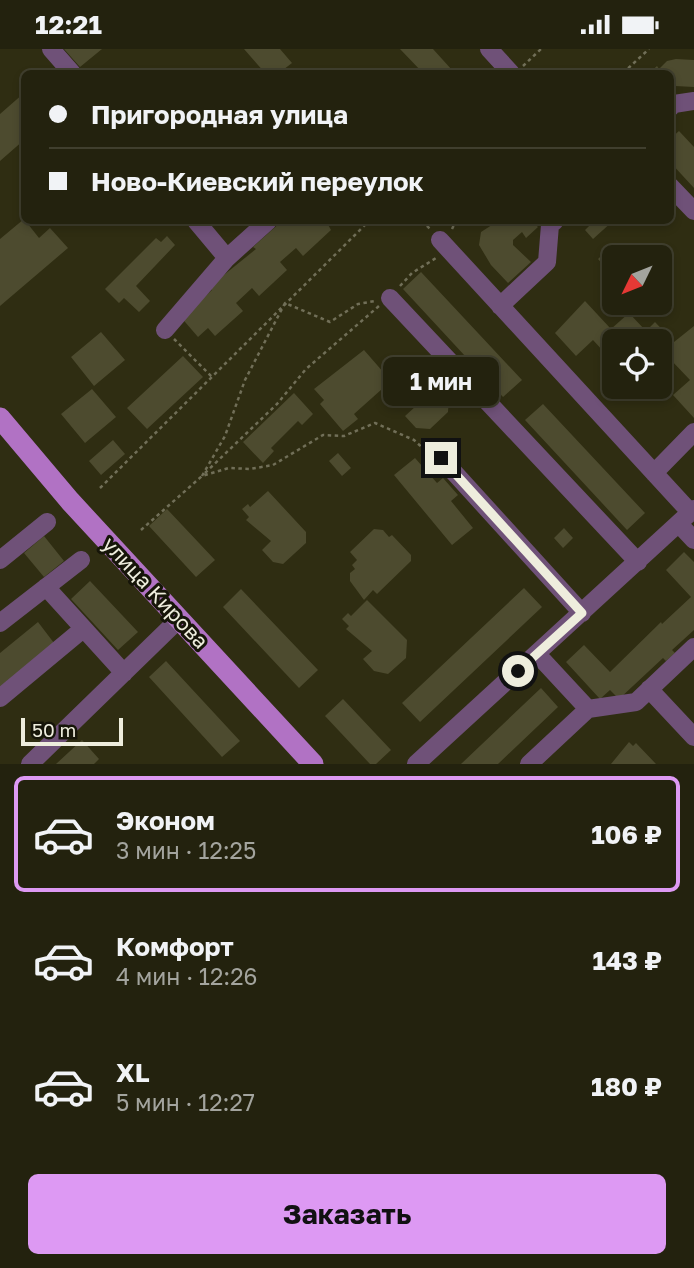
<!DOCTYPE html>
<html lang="ru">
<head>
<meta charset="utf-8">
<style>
	:root { --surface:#23220e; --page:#2f2f1c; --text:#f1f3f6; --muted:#a3a49e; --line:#403f2e; --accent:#dd99f3 }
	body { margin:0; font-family:"Golos Text",sans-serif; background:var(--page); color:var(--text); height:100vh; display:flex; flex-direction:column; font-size:26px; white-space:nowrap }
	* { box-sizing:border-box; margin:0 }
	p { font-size:23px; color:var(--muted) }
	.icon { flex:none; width:38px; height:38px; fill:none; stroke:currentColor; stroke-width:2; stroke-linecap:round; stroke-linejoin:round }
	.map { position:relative; height:715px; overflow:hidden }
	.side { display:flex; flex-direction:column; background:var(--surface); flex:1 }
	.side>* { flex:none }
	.banner { position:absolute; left:21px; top:21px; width:653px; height:154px; border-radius:10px; box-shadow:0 4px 10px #0003,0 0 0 2px var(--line); display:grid; align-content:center; height:154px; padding:0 28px; background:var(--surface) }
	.needle { width:46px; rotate:227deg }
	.fabs { position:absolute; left:602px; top:196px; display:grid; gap:14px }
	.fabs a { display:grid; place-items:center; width:70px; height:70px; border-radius:10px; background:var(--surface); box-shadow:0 4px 10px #0003,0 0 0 2px var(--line); font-size:35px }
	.scale { position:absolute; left:21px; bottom:18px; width:102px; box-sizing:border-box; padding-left:7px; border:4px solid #eeeddd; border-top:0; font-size:19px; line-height:24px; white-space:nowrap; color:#eeeddd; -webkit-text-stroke:5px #161509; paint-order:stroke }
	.end { position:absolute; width:32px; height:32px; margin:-16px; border:9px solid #eeeddd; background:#111; box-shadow:0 0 0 4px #111 }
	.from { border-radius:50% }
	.bubble { position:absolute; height:49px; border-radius:10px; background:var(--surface); box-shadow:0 4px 10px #0003,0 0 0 2px var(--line); font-size:23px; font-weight:700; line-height:49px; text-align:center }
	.banner b { display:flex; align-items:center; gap:24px; height:66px; font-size:26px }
	.banner b+b { border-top:2px solid var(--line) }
	.banner i { width:18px; height:18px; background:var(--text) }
	ul { padding:12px 0 0; list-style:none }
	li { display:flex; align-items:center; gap:21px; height:116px; margin:0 14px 10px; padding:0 14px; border:4px solid transparent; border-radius:10px }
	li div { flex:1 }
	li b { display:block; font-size:26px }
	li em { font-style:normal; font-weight:700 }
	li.on { border-color:var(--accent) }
	li>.icon { width:63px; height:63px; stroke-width:1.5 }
	.cta { display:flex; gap:14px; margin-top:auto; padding:14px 28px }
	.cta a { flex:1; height:80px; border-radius:10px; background:var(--accent); color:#111; font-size:28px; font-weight:700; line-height:80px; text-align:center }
	.status { display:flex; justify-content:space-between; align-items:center; height:49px; padding:0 35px; background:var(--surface); direction:ltr }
	.status svg { height:19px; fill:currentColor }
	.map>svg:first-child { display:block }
	.building { fill:#4d4b2f }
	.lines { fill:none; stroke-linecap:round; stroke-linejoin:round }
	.path { stroke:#716f58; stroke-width:2.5; stroke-dasharray:3.5 3.5; stroke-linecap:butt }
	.minor { stroke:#6f5178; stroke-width:18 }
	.major { stroke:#b172c4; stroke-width:21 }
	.route { stroke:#eeeddd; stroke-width:9 }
	.labels { text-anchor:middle; stroke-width:6; stroke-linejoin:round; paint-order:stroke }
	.street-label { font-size:21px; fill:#eeeddd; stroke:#161509 }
</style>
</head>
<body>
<div class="status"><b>12:21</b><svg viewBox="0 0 49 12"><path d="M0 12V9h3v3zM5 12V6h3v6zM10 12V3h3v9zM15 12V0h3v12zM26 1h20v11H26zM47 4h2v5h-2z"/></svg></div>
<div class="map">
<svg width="694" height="715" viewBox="0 0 694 715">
	<rect width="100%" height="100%" fill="#2f2d12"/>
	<path class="building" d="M 64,0 L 102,0 L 80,18 Z
		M 244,0 L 280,0 L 292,14 L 279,24 L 265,24 Z
		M 400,0 L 433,0 L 452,21 L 467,24 L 423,24 Z
		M 676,10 L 694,11 L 694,38 L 675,37 L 670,42 L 670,24 L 649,24 L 657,17 L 659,20 L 667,12 Z
		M 24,44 L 24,91 L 0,112 L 0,65 Z
		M 679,82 L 694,98 L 694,139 L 670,113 L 670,90 Z
		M 24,170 L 39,189 L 50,179 L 68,199 L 0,257 L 0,190 Z
		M 282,172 L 326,172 L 331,181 L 303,207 L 296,199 L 280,213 L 287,221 L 259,247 L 252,239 L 236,254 L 243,262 L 215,287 L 208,279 L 198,288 L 179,266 L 198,254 L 212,241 L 209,238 L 256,200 L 253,198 Z
		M 498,172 L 539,172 L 535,175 L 538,178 L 526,189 L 522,183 L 513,191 L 513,196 L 531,213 L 508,234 L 491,216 L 479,196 L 481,183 Z
		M 594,172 L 613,172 L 593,190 L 585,181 Z
		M 167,187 L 175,196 L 136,237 L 150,252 L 139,263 L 124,249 L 119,254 L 105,240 L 156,189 L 161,193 Z
		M 606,202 L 614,211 L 614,222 L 611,225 L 598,210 Z
		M 421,223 L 522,331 L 503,348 L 403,240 Z
		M 585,252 L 611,280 L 629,264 L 646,282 L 655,273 L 674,293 L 694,277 L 694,369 L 673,346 L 690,331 L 670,310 L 660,319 L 660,292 L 614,292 L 614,314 L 593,291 L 576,307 L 555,284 Z
		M 101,283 L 125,311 L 94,337 L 71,308 Z
		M 364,301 L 391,332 L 354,365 L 358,370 L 343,382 L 320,355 L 324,351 L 314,340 Z
		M 183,307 L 203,328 L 147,380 L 127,359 Z
		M 409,308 L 415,315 L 417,313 L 449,348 L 448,363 L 430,380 L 416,379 L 405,367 L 416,357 L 410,351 L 405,355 L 389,337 L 397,330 L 391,324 Z
		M 92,340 L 116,368 L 85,394 L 61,365 Z
		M 294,344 L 313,365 L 302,376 L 298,372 L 271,399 L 274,402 L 263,414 L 243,393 Z
		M 543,355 L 645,464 L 627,481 L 525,371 Z
		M 113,391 L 125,405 L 101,426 L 89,412 Z
		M 338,404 L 351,419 L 342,427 L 329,412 Z
		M 415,409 L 437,434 L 443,429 L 458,446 L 451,452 L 473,479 L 452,496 L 394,426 Z
		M 268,442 L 306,483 L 306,494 L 283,515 L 273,513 L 262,501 L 271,492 L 246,471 L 249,468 L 242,460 L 248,455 L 250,458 Z
		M 167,460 L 215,511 L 196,528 L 149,477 Z
		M 564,479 L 573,489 L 563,499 L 554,489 Z
		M 374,480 L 383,481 L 389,488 L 392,486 L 411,506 L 411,512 L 377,545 L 373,541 L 364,551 L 350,532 L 350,524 L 355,520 L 352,516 L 357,511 L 350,503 Z
		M 44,487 L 64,512 L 44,528 L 24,504 Z
		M 684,503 L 694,513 L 694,581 L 672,601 L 675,604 L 666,612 L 663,609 L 619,650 L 610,641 L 600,650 L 566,613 L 584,596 L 610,623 L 661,573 L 662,575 L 691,548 L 666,521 Z
		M 90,532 L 138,583 L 118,601 L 71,550 Z
		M 524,539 L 542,558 L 420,673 L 402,654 Z
		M 241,540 L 318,621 L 299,639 L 223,558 Z
		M 367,551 L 407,591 L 406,609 L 388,625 L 374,622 L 363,610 L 372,602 L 346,580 L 349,577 L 342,570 L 348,564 L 351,567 Z
		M 38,573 L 54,594 L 0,638 L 0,604 Z
		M 166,612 L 240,692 L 222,708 L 149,628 Z
		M 541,639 L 558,658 L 498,715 L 461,715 Z
		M 343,650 L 391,701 L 376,715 L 370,715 L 325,667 Z
		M 82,691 L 99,710 L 94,715 L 56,715 Z
		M 629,693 L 633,697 L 636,694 L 656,715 L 611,715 Z"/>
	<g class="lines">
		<path class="path" d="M 523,17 L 541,0
			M 623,24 L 649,0
			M 422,172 L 431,181
			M 452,180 L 456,172
			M 400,237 L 412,224 L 436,209
			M 174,290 L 212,328
			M 205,424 L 277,355 L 306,320 L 379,257
			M 202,427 L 225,387 L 245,331 L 285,254 L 330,273 L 358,255 L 375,252
			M 100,439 L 369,172
			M 141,481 L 202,427 L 229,419 L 250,420 L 273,416 L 323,386 L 344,387 L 375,374 L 414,391 L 428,404"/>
		<path class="minor" d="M 51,0 L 72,24
			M 489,0 L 511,24
			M 670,59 L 674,55 L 694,52
			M 670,137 L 694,162
			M 196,172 L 227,209 L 268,172
			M 440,191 L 690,463
			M 390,249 L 638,513
			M 500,257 L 547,213 L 550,176 L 555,172
			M 165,281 L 227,209
			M 441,409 L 582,564
			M 654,424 L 694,383
			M 679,475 L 694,491
			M 0,511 L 47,473
			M 46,538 L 124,624
			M 0,574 L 81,511
			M 537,605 L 588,660 L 636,653 L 694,598
			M 649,640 L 694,688
			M 0,649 L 83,580
			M 30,715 L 179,570
			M 416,715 L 694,460
			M 529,715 L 588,660"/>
		<path class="major" d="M 0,369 L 70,452 L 313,715"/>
	</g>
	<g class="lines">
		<path class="route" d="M 441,409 L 582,564 L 518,622"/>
	</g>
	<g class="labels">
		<g class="street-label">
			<text transform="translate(155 544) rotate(47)" y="7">улица Кирова</text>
		</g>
	</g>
</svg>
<div class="fabs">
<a><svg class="needle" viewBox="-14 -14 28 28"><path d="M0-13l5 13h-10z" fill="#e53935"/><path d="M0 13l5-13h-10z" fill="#a3a49e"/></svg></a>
<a><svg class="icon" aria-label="locate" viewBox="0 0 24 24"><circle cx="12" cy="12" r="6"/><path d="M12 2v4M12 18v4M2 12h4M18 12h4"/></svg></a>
</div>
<div class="scale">50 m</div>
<i class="end from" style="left:518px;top:622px"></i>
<i class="end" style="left:441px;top:409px"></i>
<div class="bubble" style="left:383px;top:308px;width:116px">1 мин</div>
<div class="banner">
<b><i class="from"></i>Пригородная улица</b>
<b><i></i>Ново-Киевский переулок</b>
</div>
</div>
<section class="side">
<ul>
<li class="on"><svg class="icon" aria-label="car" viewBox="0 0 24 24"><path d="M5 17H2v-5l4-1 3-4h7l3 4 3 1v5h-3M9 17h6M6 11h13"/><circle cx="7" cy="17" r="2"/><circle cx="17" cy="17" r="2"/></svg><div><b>Эконом</b><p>3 мин · 12:25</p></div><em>106 ₽</em></li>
<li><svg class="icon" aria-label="car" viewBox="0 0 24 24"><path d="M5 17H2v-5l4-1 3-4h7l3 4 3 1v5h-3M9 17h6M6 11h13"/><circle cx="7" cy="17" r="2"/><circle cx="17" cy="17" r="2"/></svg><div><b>Комфорт</b><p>4 мин · 12:26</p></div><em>143 ₽</em></li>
<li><svg class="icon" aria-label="car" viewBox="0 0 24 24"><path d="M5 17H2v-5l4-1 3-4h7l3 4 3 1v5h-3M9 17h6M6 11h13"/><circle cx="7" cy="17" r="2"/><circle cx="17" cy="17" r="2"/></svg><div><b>XL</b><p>5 мин · 12:27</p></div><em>180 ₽</em></li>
</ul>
<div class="cta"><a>Заказать</a></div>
</section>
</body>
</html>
